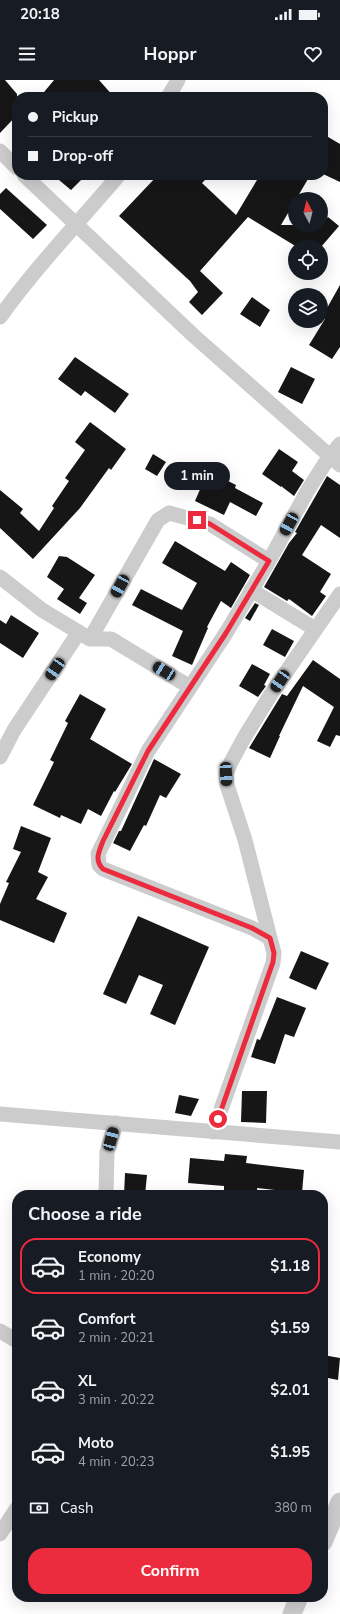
<!DOCTYPE html>
<html lang="en">
<head>
<meta charset="utf-8">
<style>
	:root { --surface:#171b24; --page:#20242c; --text:#f1f3f6; --muted:#9ea1a6; --line:#363941; --accent:#ec2b3e }
	body { margin:0; font-family:"Nunito Sans",sans-serif; background:var(--page); color:var(--text); height:100vh; display:flex; flex-direction:column; font-size:15px; white-space:nowrap }
	* { box-sizing:border-box; margin:0 }
	p { font-size:13px; color:var(--muted) }
	.icon { flex:none; width:22px; height:22px; fill:none; stroke:currentColor; stroke-width:2; stroke-linecap:round; stroke-linejoin:round }
	.map { position:relative; flex:1; overflow:hidden }
	.sheet { position:absolute; left:12px; top:1110px; width:316px; height:412px; display:flex; flex-direction:column; background:var(--surface); border-radius:16px; box-shadow:0 4px 16px #0002 }
	.sheet>* { flex:none }
	.top-card { position:absolute; left:12px; top:12px; width:316px; height:88px; border-radius:16px; box-shadow:0 4px 16px #0002; display:grid; align-content:center; height:88px; padding:0 16px; background:var(--surface) }
	.needle { width:26px; rotate:353deg }
	.fabs { position:absolute; left:288px; top:112px; display:grid; gap:8px }
	.fabs a { display:grid; place-items:center; width:40px; height:40px; border-radius:50%; background:var(--surface); box-shadow:0 4px 16px #0002; font-size:20px }
	.end { position:absolute; width:18px; height:18px; margin:-9px; border:5px solid #ec2b3e; background:#fff; box-shadow:0 0 0 2px #fff }
	.from { border-radius:50% }
	.bubble { position:absolute; height:28px; border-radius:14px; background:var(--surface); box-shadow:0 4px 16px #0002; font-size:13px; font-weight:700; line-height:28px; text-align:center }
	.car { position:absolute; width:12px; height:24px; margin:-12px -6px; border-radius:5px; box-shadow:0 0 3px 1px #0007; background:linear-gradient(#222 24%,#8ab4d8 0 40%,#222 0 76%,#8ab4d8 0 86%,#222 0) }
	.top-card b { display:flex; align-items:center; gap:14px; height:38px; font-size:15px }
	.top-card b+b { border-top:1px solid var(--line) }
	.top-card i { width:10px; height:10px; background:var(--text) }
	ul { padding:0; list-style:none }
	li { display:flex; align-items:center; gap:12px; height:56px; margin:0 8px 6px; padding:0 8px; border:2px solid transparent; border-radius:16px }
	li div { flex:1 }
	li b { display:block; font-size:15px }
	li em { font-style:normal; font-weight:700 }
	li.current { border-color:var(--accent) }
	li>.icon { width:36px; height:36px; stroke-width:1.5 }
	h2 { padding:0 16px; font-size:18px; line-height:48px }
	.pay { display:flex; align-items:center; gap:10px; height:44px; padding:0 16px; font-size:15px }
	.pay p { margin-inline-start:auto }
	.primary-button { display:flex; gap:8px; margin-top:auto; padding:8px 16px }
	.primary-button a { flex:1; height:46px; border-radius:16px; background:var(--accent); color:#fff; font-size:16px; font-weight:700; line-height:46px; text-align:center }
	.status { display:flex; justify-content:space-between; align-items:center; height:28px; padding:0 20px; background:var(--surface); direction:ltr }
	.status svg { height:11px; fill:currentColor }
	header { display:flex; justify-content:space-between; align-items:center; height:52px; padding:0 16px; background:var(--surface); font-size:18px; font-weight:700 }
	.map>svg:first-child { display:block }
	.building { fill:#161616 }
	.lines { fill:none; stroke-linecap:round; stroke-linejoin:round }
	.minor { stroke:#ccc; stroke-width:15 }
	.tertiary { stroke:#ccc; stroke-width:19 }
	.route { stroke:#ec2b3e; stroke-width:5 }
</style>
</head>
<body>
<div class="status"><b>20:18</b><svg viewBox="0 0 49 12"><path d="M0 12V9h3v3zM5 12V6h3v6zM10 12V3h3v9zM15 12V0h3v12zM26 1h20v11H26zM47 4h2v5h-2z"/></svg></div>
<header><svg class="icon" aria-label="menu" viewBox="0 0 24 24"><path d="M4 6h16M4 12h16M4 18h16"/></svg>Hoppr<svg class="icon" aria-label="heart" viewBox="0 0 24 24"><path d="M12 20l-8-8c-3-5 5-10 8-4 3-6 11-1 8 4z"/></svg></header>
<div class="map">
<svg width="340" height="1534" viewBox="0 0 340 1534">
	<rect width="100%" height="100%" fill="#fff"/>
	<path class="building" d="M 0,0 L 5,0 L 17,14 L 17,35 L 0,53 Z
		M 54,0 L 99,0 L 114,17 L 40,17 Z
		M 323,54 L 340,64 L 340,102 L 323,94 Z
		M 53,95 L 86,95 L 71,110 Z
		M 158,95 L 210,95 L 202,103 L 236,135 L 260,95 L 302,95 L 308,99 L 281,145 L 321,145 L 321,143 L 328,137 L 339,146 L 321,167 L 297,167 L 248,137 L 200,191 L 223,213 L 202,235 L 189,222 L 198,212 L 190,201 L 119,136 Z
		M 6,108 L 47,145 L 33,159 L 0,129 L 0,114 Z
		M 340,205 L 340,267 L 332,279 L 309,265 L 325,239 L 322,237 Z
		M 252,217 L 270,230 L 260,247 L 240,234 Z
		M 75,277 L 129,314 L 115,333 L 85,311 L 81,316 L 58,299 Z
		M 291,287 L 315,299 L 302,324 L 278,312 Z
		M 90,342 L 126,369 L 111,390 L 109,388 L 80,428 L 33,479 L 0,448 L 0,410 L 23,429 L 20,433 L 39,451 L 54,428 L 52,426 L 69,401 L 65,398 L 85,370 L 75,362 Z
		M 279,369 L 298,382 L 292,391 L 304,400 L 294,416 L 281,406 L 281,407 L 262,394 Z
		M 153,374 L 166,382 L 157,396 L 145,389 Z
		M 208,391 L 236,405 L 235,408 L 263,423 L 256,436 L 230,422 L 224,435 L 195,421 Z
		M 327,396 L 340,405 L 340,458 L 321,445 L 302,475 L 331,494 L 320,512 L 326,516 L 312,536 L 289,519 L 287,521 L 264,507 L 289,463 L 297,453 L 295,452 Z
		M 175,461 L 225,491 L 231,482 L 250,495 L 231,528 L 221,521 L 207,547 L 208,548 L 192,585 L 172,576 L 183,551 L 132,525 L 141,509 L 182,530 L 197,503 L 162,483 Z
		M 59,476 L 67,477 L 95,495 L 79,518 L 87,523 L 80,534 L 57,519 L 64,509 L 47,497 Z
		M 255,523 L 259,525 L 250,541 L 245,538 Z
		M 11,535 L 39,553 L 23,578 L 0,563 L 0,540 L 6,544 Z
		M 272,549 L 294,561 L 285,577 L 263,565 Z
		M 313,580 L 340,599 L 340,656 L 336,655 L 330,667 L 317,661 L 334,627 L 303,606 L 279,656 L 280,656 L 270,678 L 249,668 L 282,614 L 287,616 Z
		M 252,584 L 270,594 L 264,605 L 266,606 L 258,617 L 239,606 Z
		M 80,614 L 106,629 L 90,659 L 132,684 L 115,712 L 114,711 L 101,736 L 88,729 L 81,744 L 61,735 L 60,738 L 33,725 L 54,682 L 50,680 L 68,643 L 65,641 Z
		M 154,679 L 181,694 L 166,718 L 160,715 L 146,746 L 144,745 L 130,771 L 113,763 L 119,751 L 121,751 Z
		M 21,746 L 51,758 L 38,792 L 48,797 L 36,819 L 67,833 L 54,863 L 0,840 L 0,824 L 9,803 L 6,802 L 21,772 L 13,769 Z
		M 138,836 L 209,867 L 175,945 L 150,934 L 163,905 L 139,895 L 126,924 L 103,914 Z
		M 301,871 L 329,883 L 316,910 L 289,898 Z
		M 277,917 L 306,928 L 294,957 L 285,954 L 275,984 L 251,977 L 257,959 L 260,960 Z
		M 242,1011 L 267,1011 L 266,1043 L 241,1042 Z
		M 179,1015 L 199,1019 L 191,1036 L 175,1033 Z
		M 225,1074 L 247,1076 L 246,1083 L 304,1090 L 302,1113 L 257,1108 L 258,1115 L 224,1115 L 224,1106 L 188,1103 L 190,1078 L 224,1081 Z
		M 125,1093 L 147,1095 L 145,1115 L 124,1115 Z
		M 323,1275 L 340,1278 L 338,1300 L 323,1297 Z"/>
	<g class="lines">
		<path class="minor" d="M 168,17 L 178,0
			M 0,71 L 17,88
			M 24,95 L 194,256 L 340,385
			M 0,237 C 36,187 79,142 119,95
			M 0,497 L 42,530 L 90,559 L 111,559 L 190,607
			M 251,510 L 315,549
			M 90,559 L 158,440 L 169,433 L 210,444 L 269,481
			M 0,677 L 14,650 L 79,552
			M 270,858 L 245,760 L 227,705 L 226,694 L 231,682 L 244,658 L 271,614 L 340,514
			M 0,1034 L 340,1062
			M 213,1052 L 273,883 L 274,873 L 270,858 L 252,848 L 103,789 L 99,785 L 98,774 L 148,671 L 226,553 L 269,481 L 308,410 L 329,377 L 340,364
			M 106,1115 L 107,1072 L 116,1043
			M 0,1251 L 17,1261
			M 0,1454 L 17,1428"/>
		<path class="tertiary" d="M 323,1462 L 340,1422
			M 292,1534 L 299,1517"/>
	</g>
	<g class="lines">
		<path class="route" d="M 197,440 L 210,444 L 269,481 L 226,553 L 148,671 L 103,761 C 99,772 94,780 103,789 L 252,848 L 270,858 L 274,873 L 273,882 L 218,1039"/>
	</g>
</svg>
<div class="fabs">
<a><svg class="needle" viewBox="-14 -14 28 28"><path d="M0-13l5 13h-10z" fill="#e53935"/><path d="M0 13l5-13h-10z" fill="#9ea1a6"/></svg></a>
<a><svg class="icon" aria-label="locate" viewBox="0 0 24 24"><circle cx="12" cy="12" r="6"/><path d="M12 2v4M12 18v4M2 12h4M18 12h4"/></svg></a>
<a><svg class="icon" aria-label="layers" viewBox="0 0 24 24"><path d="M12 4l9 5-9 5-9-5zM3 14l9 5 9-5"/></svg></a>
</div>
<i class="end from" style="left:218px;top:1039px"></i>
<i class="end" style="left:197px;top:440px"></i>
<div class="bubble" style="left:164px;top:382px;width:66px">1 min</div>
<i class="car" style="left:289px;top:444px;rotate:209deg"></i>
<i class="car" style="left:120px;top:506px;rotate:209deg"></i>
<i class="car" style="left:55px;top:589px;rotate:214deg"></i>
<i class="car" style="left:164px;top:591px;rotate:301deg"></i>
<i class="car" style="left:280px;top:601px;rotate:214deg"></i>
<i class="car" style="left:226px;top:694px;rotate:177deg"></i>
<i class="car" style="left:111px;top:1059px;rotate:15deg"></i>
<div class="top-card">
<b><i class="from"></i>Pickup</b>
<b><i></i>Drop-off</b>
</div>
<section class="sheet">
<h2>Choose a ride</h2>
<ul>
<li class="current"><svg class="icon" aria-label="car" viewBox="0 0 24 24"><path d="M5 17H2v-5l4-1 3-4h7l3 4 3 1v5h-3M9 17h6M6 11h13"/><circle cx="7" cy="17" r="2"/><circle cx="17" cy="17" r="2"/></svg><div><b>Economy</b><p>1 min · 20:20</p></div><em>$1.18</em></li>
<li><svg class="icon" aria-label="car" viewBox="0 0 24 24"><path d="M5 17H2v-5l4-1 3-4h7l3 4 3 1v5h-3M9 17h6M6 11h13"/><circle cx="7" cy="17" r="2"/><circle cx="17" cy="17" r="2"/></svg><div><b>Comfort</b><p>2 min · 20:21</p></div><em>$1.59</em></li>
<li><svg class="icon" aria-label="car" viewBox="0 0 24 24"><path d="M5 17H2v-5l4-1 3-4h7l3 4 3 1v5h-3M9 17h6M6 11h13"/><circle cx="7" cy="17" r="2"/><circle cx="17" cy="17" r="2"/></svg><div><b>XL</b><p>3 min · 20:22</p></div><em>$2.01</em></li>
<li><svg class="icon" aria-label="car" viewBox="0 0 24 24"><path d="M5 17H2v-5l4-1 3-4h7l3 4 3 1v5h-3M9 17h6M6 11h13"/><circle cx="7" cy="17" r="2"/><circle cx="17" cy="17" r="2"/></svg><div><b>Moto</b><p>4 min · 20:23</p></div><em>$1.95</em></li>
</ul>
<div class="pay"><svg class="icon" aria-label="cash" viewBox="0 0 24 24"><path d="M3 7h18v10H3z"/><circle cx="12" cy="12" r="2"/></svg>Cash<p>380 m</p></div>
<div class="primary-button"><a>Confirm</a></div>
</section>
</div>
</body>
</html>
